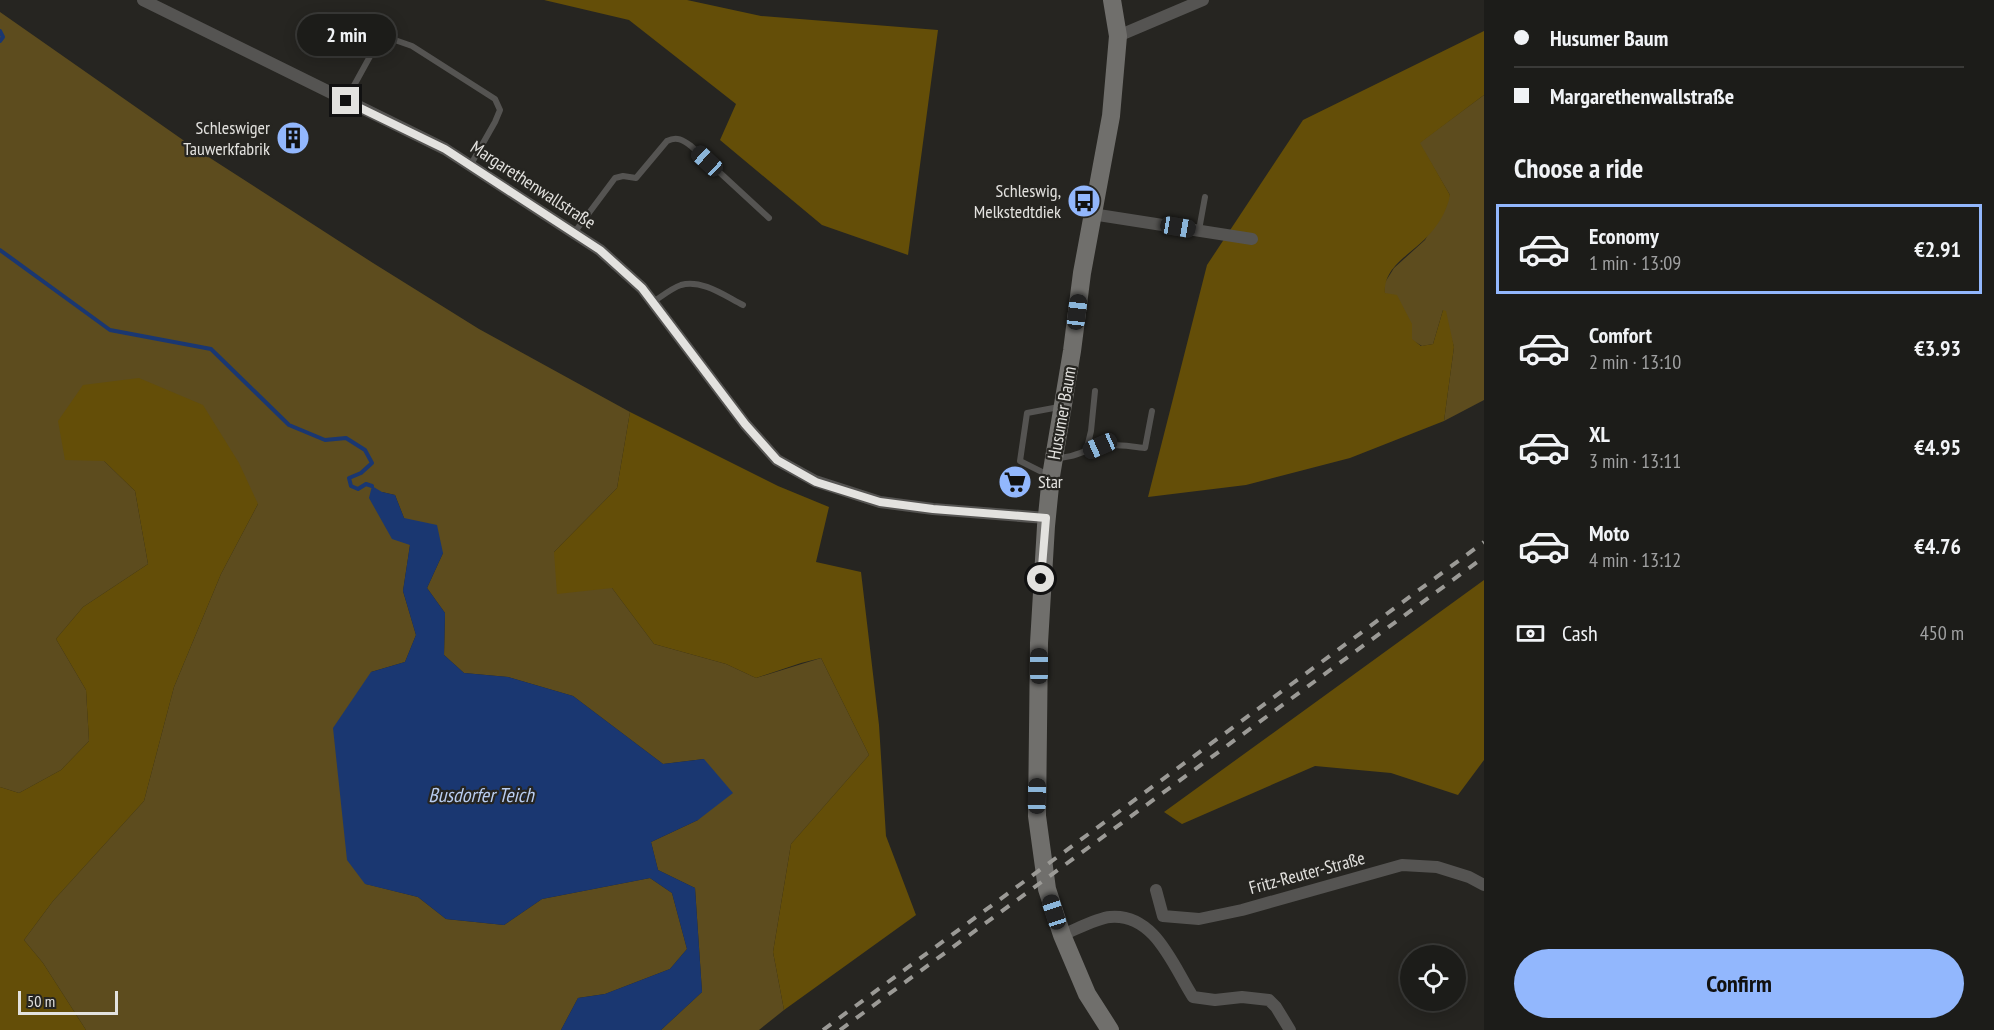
<!DOCTYPE html>
<html lang="en">
<head>
<meta charset="utf-8">
<style>
	:root { --surface:#1c1c19; --page:#252522; --text:#f1f3f6; --muted:#a0a1a2; --line:#3a3a38; --accent:#92b7fd }
	body { margin:0; font-family:"PT Sans Narrow",sans-serif; background:var(--page); color:var(--text); height:100vh; display:flex; flex-direction:column; font-size:22px; white-space:nowrap }
	* { box-sizing:border-box; margin:0 }
	p { font-size:20px; color:var(--muted) }
	.icon { flex:none; width:33px; height:33px; fill:none; stroke:currentColor; stroke-width:2; stroke-linecap:round; stroke-linejoin:round }
	.map { position:relative; flex:1; overflow:hidden }
	.side { display:flex; flex-direction:column; background:var(--surface); width:510px }
	.side>* { flex:none }
	.hud { display:grid; align-content:center; height:132px; padding:0 30px; background:var(--surface) }
	.fabs { position:absolute; left:1400px; top:945px; display:grid; gap:12px }
	.fabs a { display:grid; place-items:center; width:66px; height:66px; border-radius:50%; background:var(--surface); box-shadow:0 3px 15px #0003,0 0 0 2px var(--line); font-size:30px }
	.scale { position:absolute; left:18px; bottom:15px; width:100px; box-sizing:border-box; padding-left:6px; border:3px solid #e3e2df; border-top:0; font-size:16px; line-height:21px; white-space:nowrap; color:#e3e2df; -webkit-text-stroke:4px #262521; paint-order:stroke }
	.end { position:absolute; width:27px; height:27px; margin:-14px; border:8px solid #e3e2df; background:#111; box-shadow:0 0 0 3px #111 }
	.from { border-radius:50% }
	.bubble { position:absolute; height:42px; border-radius:21px; background:var(--surface); box-shadow:0 3px 15px #0003,0 0 0 2px var(--line); font-size:20px; font-weight:700; line-height:42px; text-align:center }
	.car { position:absolute; width:18px; height:36px; margin:-18px -9px; border-radius:8px; box-shadow:0 0 4px 2px #0007; background:linear-gradient(#222 24%,#8ab4d8 0 40%,#222 0 76%,#8ab4d8 0 86%,#222 0) }
	.hud b { display:flex; align-items:center; gap:21px; height:57px; font-size:22px }
	.hud b+b { border-top:2px solid var(--line) }
	.hud i { width:15px; height:15px; background:var(--text) }
	ul { padding:0; list-style:none }
	li { display:flex; align-items:center; gap:18px; height:90px; margin:0 12px 9px; padding:0 18px; border:3px solid transparent; border-radius:0px }
	li div { flex:1 }
	li b { display:block; font-size:22px }
	li em { font-style:normal; font-weight:700 }
	li.selected { border-color:var(--accent) }
	li>.icon { width:54px; height:54px; stroke-width:1.5 }
	h2 { padding:0 30px; font-size:27px; line-height:72px }
	.pay { display:flex; align-items:center; gap:15px; height:66px; padding:0 30px; font-size:22px }
	.pay p { margin-inline-start:auto }
	.cta { display:flex; gap:12px; margin-top:auto; padding:12px 30px }
	.cta a { flex:1; height:69px; border-radius:36px; background:var(--accent); color:#111; font-size:24px; font-weight:700; line-height:69px; text-align:center }
	main { display:flex; flex:1; min-height:0 }
	.map>svg:first-child { display:block }
	.green { fill:#5d4c1e }
	.forest { fill:#644e08 }
	.water { fill:#1a3771 }
	.lines { fill:none; stroke-linecap:round; stroke-linejoin:round }
	.stream { stroke:#1a3771; stroke-width:4 }
	.lane { stroke:#555452; stroke-width:6 }
	.street { stroke:#555452; stroke-width:12 }
	.secondary { stroke:#706f6c; stroke-width:18 }
	.rail { stroke:#9b9a96; stroke-width:4; stroke-dasharray:10 10; stroke-linecap:butt }
	.route { stroke:#e3e2df; stroke-width:8 }
	.labels { text-anchor:middle; stroke-width:4.5; stroke-linejoin:round; paint-order:stroke }
	.poi-label { font-size:18px; fill:#e3e2df; stroke:#262521; text-anchor:end }
	.street-label { font-size:18px; fill:#e3e2df; stroke:#262521 }
	.water-label { font-size:20px; font-style:italic; fill:#b9cdf1; stroke:#262521 }
</style>
</head>
<body>
<main>
<div class="map">
<svg width="1484" height="1030" viewBox="0 0 1484 1030">
	<rect width="100%" height="100%" fill="#262521"/>
	<path class="green" d="M 0,12 L 193,147 L 373,263 L 479,329 L 630,412 L 617,488 L 554,552 L 612,588 L 654,644 L 726,664 L 756,678 L 821,658 L 869,755 L 791,844 L 773,952 L 784,1010 L 759,1030 L 661,1030 L 702,992 L 695,888 L 658,870 L 651,842 L 698,820 L 704,759 L 663,764 L 573,696 L 508,677 L 464,673 L 444,655 L 445,613 L 427,588 L 443,553 L 404,518 L 395,495 L 382,492 L 410,545 L 403,591 L 416,635 L 405,662 L 371,672 L 366,884 L 418,897 L 446,919 L 504,925 L 542,899 L 650,878 L 672,893 L 687,949 L 670,969 L 605,994 L 578,998 L 561,1030 L 86,1030 L 43,963 L 24,940 L 53,901 L 144,801 L 174,687 L 221,574 L 258,504 L 104,461 L 135,491 L 148,564 L 83,607 L 56,639 L 86,690 L 89,741 L 61,770 L 19,793 L 0,787 Z
		M 1484,95 L 1484,400 L 1444,421 L 1454,347 L 1443,310 L 1433,344 L 1422,346 L 1412,340 L 1385,293 L 1384,284 L 1394,268 L 1425,240 L 1450,195 L 1419,143 Z"/>
	<path class="forest" d="M 544,0 L 687,0 L 761,16 L 938,30 L 908,255 L 822,225 L 720,140 L 736,104 L 629,20 Z
		M 1484,31 L 1484,95 L 1420,143 L 1450,195 C 1447,212 1437,227 1425,239 C 1409,255 1383,268 1385,293 L 1397,295 L 1412,324 L 1412,339 L 1421,346 L 1433,344 L 1443,310 L 1446,311 L 1454,347 L 1444,421 L 1350,458 L 1246,485 L 1148,497 L 1207,265 L 1303,120 Z
		M 139,378 L 203,405 L 239,463 L 258,504 L 221,574 L 174,687 L 144,801 L 53,901 L 24,940 L 43,963 L 86,1030 L 0,1030 L 0,787 L 19,793 L 61,770 L 89,741 L 86,690 L 56,639 L 83,607 L 148,564 L 135,491 L 104,461 L 65,460 L 58,421 L 83,385 Z
		M 630,412 L 778,486 L 829,507 L 816,562 L 861,572 L 879,725 L 886,836 L 916,915 L 784,1010 L 773,952 L 791,844 L 869,755 L 821,658 L 801,663 L 756,678 L 726,664 L 654,644 L 612,588 L 557,594 L 554,552 L 617,488 Z
		M 1484,580 L 1484,760 L 1458,795 L 1391,773 L 1315,766 L 1182,824 L 1164,812 Z"/>
	<path class="water" d="M 372,486 L 382,492 L 395,495 L 404,518 L 437,525 L 443,553 L 427,588 L 445,613 L 444,655 L 464,673 L 508,677 L 573,696 L 663,764 L 704,759 L 733,793 L 698,820 L 651,842 L 658,870 L 695,888 L 702,992 L 661,1030 L 561,1030 L 578,998 L 605,994 L 670,969 L 687,949 L 672,893 L 650,878 L 542,899 L 504,925 L 446,919 L 418,897 L 365,884 L 347,860 L 333,728 L 371,672 L 405,662 L 416,635 L 403,591 L 410,545 L 392,539 L 369,498 Z"/>
	<g class="lines">
		<path class="stream" d="M 0,31 L 3,37 L 0,41
			M 0,250 L 110,330 L 211,349 L 289,425 L 325,440 L 346,438 L 365,450 L 372,463 L 361,473 L 349,478 L 351,486 L 358,489 L 366,484 L 372,486"/>
		<path class="lane" d="M 346,100 L 379,40 L 392,39 L 412,46 L 495,99 L 500,110 L 495,122 L 470,166
			M 1199,230 L 1205,197
			M 574,233 L 615,178 L 623,176 L 636,178 L 667,141 C 677,136 683,140 691,146 L 769,218
			M 653,302 C 662,296 672,288 681,285 C 702,279 725,296 743,305
			M 1086,452 L 1091,431 L 1095,391
			M 1055,458 C 1075,458 1083,450 1102,446 C 1115,443 1131,447 1145,448 L 1152,411
			M 1048,475 L 1020,461 L 1027,413 L 1059,407"/>
		<path class="street" d="M 143,0 L 445,149 L 600,250 L 642,288 L 745,424 L 777,460 L 815,481 L 880,502 L 933,509 L 1046,518
			M 1118,36 L 1203,0
			M 1092,214 L 1252,239
			M 1156,890 L 1163,916 L 1199,919 L 1242,910 L 1402,865 L 1437,867 L 1469,877 L 1484,885
			M 1062,935 C 1075,930 1097,918 1110,917 C 1155,913 1173,966 1193,997 L 1215,1000 L 1242,997 L 1269,1000 L 1276,1007 L 1290,1030"/>
		<path class="secondary" d="M 1110,1030 L 1087,994 L 1062,935 L 1047,889 L 1037,816 L 1039,643 L 1046,526 L 1051,476 L 1072,351 L 1082,273 L 1111,116 L 1118,36 L 1112,0"/>
		<path class="rail" d="M 823,1030 L 1484,542
			M 840,1030 L 1484,557"/>
	</g>
	<g class="lines">
		<path class="route" d="M 346,101 L 445,149 L 600,250 L 642,288 L 745,424 L 777,460 L 816,482 L 880,502 L 933,509 L 1046,518 L 1041,579"/>
	</g>
	<defs>
		<symbol id="building-disc" viewBox="-11 -11 22 22"><circle r="9.5" fill="#92b7fd" stroke="#262521"/><path d="M-4-6H4V6H1V3H-1V6H-4ZM-2.5-4.3h1.7v1.8h-1.7ZM.8-4.3h1.7v1.8H.8ZM-2.5-1h1.7V.8h-1.7ZM.8-1h1.7V.8H.8Z" fill="#111"/></symbol>
		<symbol id="bus-disc" viewBox="-11 -11 22 22"><circle r="9.5" fill="#92b7fd" stroke="#262521"/><path d="M-5-6H5V4H4V6H2V4H-2V6H-4V4H-5ZM-3.5-4V0h7V-4ZM-3.5 1.2v1.5H-2V1.2ZM2 1.2v1.5H3.5V1.2Z" fill="#111"/></symbol>
		<symbol id="supermarket-disc" viewBox="-11 -11 22 22"><circle r="9.5" fill="#92b7fd" stroke="#262521"/><path d="M-6-5.5h2.5l.6 2H6L4.5 2H-2.5L-4.4-4H-6ZM-1.5 3.2a1.3 1.3 0 1 0 .1 0ZM3 3.2a1.3 1.3 0 1 0 .1 0Z" fill="#111"/></symbol>
	</defs>
	<g fill-rule="evenodd">
		<use href="#building-disc" x="274" y="119" width="38" height="38"/>
		<use href="#bus-disc" x="1065" y="182" width="38" height="38"/>
		<use href="#supermarket-disc" x="996" y="463" width="38" height="38"/>
	</g>
	<g class="labels">
		<g class="poi-label">
			<text x="270" y="134">Schleswiger<tspan x="270" dy="21">Tauwerkfabrik</tspan></text>
			<text x="1061" y="197">Schleswig,<tspan x="1061" dy="21">Melkstedtdiek</tspan></text>
			<text x="1038" y="488" text-anchor="start">Star</text>
		</g>
		<g class="street-label">
			<text transform="translate(533 185) rotate(33)" y="6">Margarethenwallstraße</text>
			<text transform="translate(1062 413) rotate(-80)" y="6">Husumer Baum</text>
			<text transform="translate(1307 873) rotate(-15)" y="6">Fritz-Reuter-Straße</text>
		</g>
		<g class="water-label">
			<text x="481" y="802">Busdorfer Teich</text>
		</g>
	</g>
</svg>
<div class="fabs">
<a><svg class="icon" aria-label="locate" viewBox="0 0 24 24"><circle cx="12" cy="12" r="6"/><path d="M12 2v4M12 18v4M2 12h4M18 12h4"/></svg></a>
</div>
<div class="scale">50 m</div>
<i class="end from" style="left:1041px;top:579px"></i>
<i class="end" style="left:346px;top:101px"></i>
<div class="bubble" style="left:297px;top:14px;width:99px">2 min</div>
<i class="car" style="left:707px;top:161px;rotate:313deg"></i>
<i class="car" style="left:1178px;top:227px;rotate:99deg"></i>
<i class="car" style="left:1077px;top:312px;rotate:7deg"></i>
<i class="car" style="left:1100px;top:446px;rotate:246deg"></i>
<i class="car" style="left:1039px;top:666px;rotate:0deg"></i>
<i class="car" style="left:1037px;top:796px;rotate:1deg"></i>
<i class="car" style="left:1054px;top:912px;rotate:342deg"></i>
</div>
<section class="side">
<div class="hud">
<b><i class="from"></i>Husumer Baum</b>
<b><i></i>Margarethenwallstraße</b>
</div>
<h2>Choose a ride</h2>
<ul>
<li class="selected"><svg class="icon" aria-label="car" viewBox="0 0 24 24"><path d="M5 17H2v-5l4-1 3-4h7l3 4 3 1v5h-3M9 17h6M6 11h13"/><circle cx="7" cy="17" r="2"/><circle cx="17" cy="17" r="2"/></svg><div><b>Economy</b><p>1 min · 13:09</p></div><em>€2.91</em></li>
<li><svg class="icon" aria-label="car" viewBox="0 0 24 24"><path d="M5 17H2v-5l4-1 3-4h7l3 4 3 1v5h-3M9 17h6M6 11h13"/><circle cx="7" cy="17" r="2"/><circle cx="17" cy="17" r="2"/></svg><div><b>Comfort</b><p>2 min · 13:10</p></div><em>€3.93</em></li>
<li><svg class="icon" aria-label="car" viewBox="0 0 24 24"><path d="M5 17H2v-5l4-1 3-4h7l3 4 3 1v5h-3M9 17h6M6 11h13"/><circle cx="7" cy="17" r="2"/><circle cx="17" cy="17" r="2"/></svg><div><b>XL</b><p>3 min · 13:11</p></div><em>€4.95</em></li>
<li><svg class="icon" aria-label="car" viewBox="0 0 24 24"><path d="M5 17H2v-5l4-1 3-4h7l3 4 3 1v5h-3M9 17h6M6 11h13"/><circle cx="7" cy="17" r="2"/><circle cx="17" cy="17" r="2"/></svg><div><b>Moto</b><p>4 min · 13:12</p></div><em>€4.76</em></li>
</ul>
<div class="pay"><svg class="icon" aria-label="cash" viewBox="0 0 24 24"><path d="M3 7h18v10H3z"/><circle cx="12" cy="12" r="2"/></svg>Cash<p>450 m</p></div>
<div class="cta"><a>Confirm</a></div>
</section>
</main>
</body>
</html>
